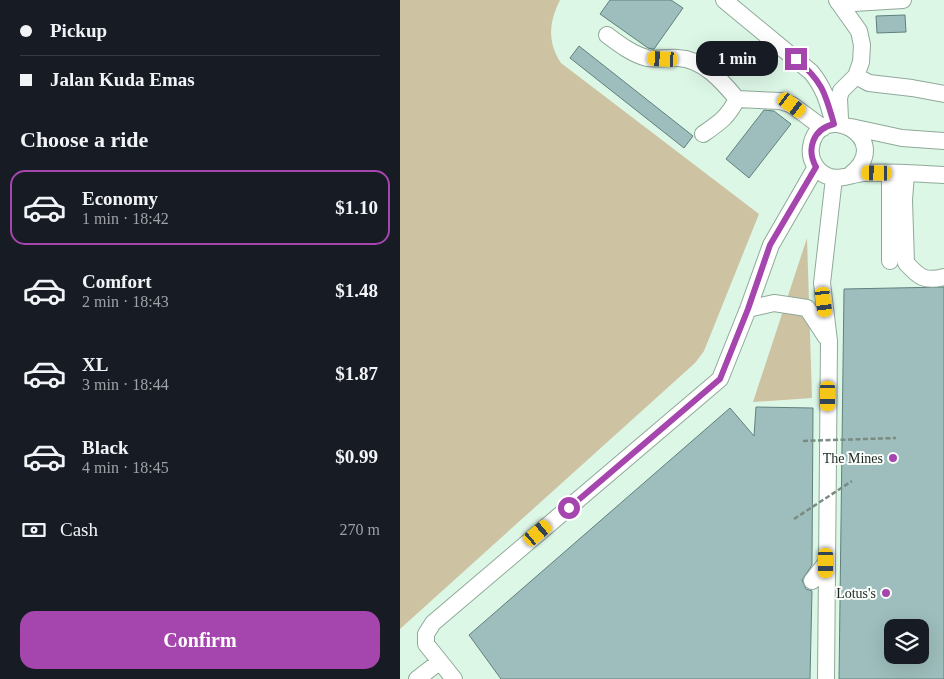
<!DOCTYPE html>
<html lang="en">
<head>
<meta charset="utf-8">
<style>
	:root { --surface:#171b24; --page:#20242c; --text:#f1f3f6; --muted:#9ea1a6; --line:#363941; --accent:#a545ae }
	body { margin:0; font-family:Georgia,serif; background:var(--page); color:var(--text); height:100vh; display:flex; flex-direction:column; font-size:19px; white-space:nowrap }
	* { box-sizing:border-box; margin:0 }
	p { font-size:16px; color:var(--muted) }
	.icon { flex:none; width:28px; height:28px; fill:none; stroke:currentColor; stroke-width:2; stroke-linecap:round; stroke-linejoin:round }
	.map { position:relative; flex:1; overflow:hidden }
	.details { display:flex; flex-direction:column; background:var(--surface); width:400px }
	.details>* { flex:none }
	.banner { display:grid; align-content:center; height:110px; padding:0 20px; background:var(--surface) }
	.tools { position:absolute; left:484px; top:619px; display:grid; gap:10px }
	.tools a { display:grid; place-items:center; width:45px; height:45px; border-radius:10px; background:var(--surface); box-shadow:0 5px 20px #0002; font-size:25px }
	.end { position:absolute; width:22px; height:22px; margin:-11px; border:6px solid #a545ae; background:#fff; box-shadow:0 0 0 2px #fff }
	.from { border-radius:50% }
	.bubble { position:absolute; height:35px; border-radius:15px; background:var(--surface); box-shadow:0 5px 20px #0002; font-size:16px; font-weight:700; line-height:35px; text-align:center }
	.car { position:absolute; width:15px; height:30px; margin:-15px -8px; border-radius:6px; box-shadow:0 0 4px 1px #0007; background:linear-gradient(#f5c518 24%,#345 0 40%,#f5c518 0 76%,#345 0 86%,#f5c518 0) }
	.banner b { display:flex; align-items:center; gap:18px; height:48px; font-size:19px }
	.banner b+b { border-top:1px solid var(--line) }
	.banner i { width:12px; height:12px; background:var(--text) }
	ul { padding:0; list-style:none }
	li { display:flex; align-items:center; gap:15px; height:75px; margin:0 10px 8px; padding:0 10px; border:2px solid transparent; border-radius:15px }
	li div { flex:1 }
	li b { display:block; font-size:19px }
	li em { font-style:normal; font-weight:700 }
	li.current { border-color:var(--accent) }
	li>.icon { width:45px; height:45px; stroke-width:1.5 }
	h2 { padding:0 20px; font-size:22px; line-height:60px }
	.pay { display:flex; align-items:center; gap:12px; height:55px; padding:0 20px; font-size:19px }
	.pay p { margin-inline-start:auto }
	.action { display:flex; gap:10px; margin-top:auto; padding:10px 20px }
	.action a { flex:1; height:58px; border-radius:15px; background:var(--accent); color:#fff; font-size:20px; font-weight:700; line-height:58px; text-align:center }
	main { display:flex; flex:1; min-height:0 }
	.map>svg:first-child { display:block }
	.green { fill:#cdc2a2 }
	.building { fill:#9dbebc; stroke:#60807e; fill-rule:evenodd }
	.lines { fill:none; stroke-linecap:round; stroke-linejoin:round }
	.minor-casing { stroke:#8fa999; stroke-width:18 }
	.minor { stroke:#fff; stroke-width:16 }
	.path-bridge { stroke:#7a8b81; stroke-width:2.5; stroke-dasharray:5 2.5; stroke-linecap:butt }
	.route { stroke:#a545ae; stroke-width:6 }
	.poi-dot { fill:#a545ae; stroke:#f9fefb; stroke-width:2 }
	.labels { text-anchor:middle; stroke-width:4; stroke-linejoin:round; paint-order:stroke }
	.poi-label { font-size:14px; fill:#1d2721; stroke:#f9fefb; text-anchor:end }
</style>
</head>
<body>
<main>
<section class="details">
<div class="banner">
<b><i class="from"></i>Pickup</b>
<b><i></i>Jalan Kuda Emas</b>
</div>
<h2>Choose a ride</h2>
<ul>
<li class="current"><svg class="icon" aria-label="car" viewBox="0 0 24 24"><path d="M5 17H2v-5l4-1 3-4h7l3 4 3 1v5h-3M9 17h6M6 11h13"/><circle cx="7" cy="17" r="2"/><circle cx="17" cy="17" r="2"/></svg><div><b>Economy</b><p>1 min · 18:42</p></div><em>$1.10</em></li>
<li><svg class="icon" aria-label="car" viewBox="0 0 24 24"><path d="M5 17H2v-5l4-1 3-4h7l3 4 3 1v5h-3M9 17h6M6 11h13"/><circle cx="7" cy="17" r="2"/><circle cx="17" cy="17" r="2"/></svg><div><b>Comfort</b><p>2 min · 18:43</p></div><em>$1.48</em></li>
<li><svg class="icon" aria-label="car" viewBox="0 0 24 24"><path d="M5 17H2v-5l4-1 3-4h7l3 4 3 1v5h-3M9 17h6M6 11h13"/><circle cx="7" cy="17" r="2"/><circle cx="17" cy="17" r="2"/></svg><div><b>XL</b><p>3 min · 18:44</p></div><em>$1.87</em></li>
<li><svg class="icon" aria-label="car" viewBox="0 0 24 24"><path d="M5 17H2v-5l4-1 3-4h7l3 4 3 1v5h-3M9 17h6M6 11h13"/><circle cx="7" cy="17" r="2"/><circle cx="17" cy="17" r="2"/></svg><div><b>Black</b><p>4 min · 18:45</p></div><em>$0.99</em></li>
</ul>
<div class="pay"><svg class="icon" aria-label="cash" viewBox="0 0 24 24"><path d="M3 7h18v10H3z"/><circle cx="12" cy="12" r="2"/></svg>Cash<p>270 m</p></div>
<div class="action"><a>Confirm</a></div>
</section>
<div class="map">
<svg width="544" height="679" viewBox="0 0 544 679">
	<rect width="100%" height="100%" fill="#ddf7e7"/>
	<path class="green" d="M 0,0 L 160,0 C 149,22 147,42 161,63 L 359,214 L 304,351 L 295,363 L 0,629 Z
		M 407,238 L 412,398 L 353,402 Z"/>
	<path class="building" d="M 210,0 L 271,0 L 283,8 L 254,49 L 252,49 L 248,48 L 200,14 Z
		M 505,15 L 506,32 L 477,33 L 476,16 Z
		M 179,46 L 293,136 L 284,148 L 170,58 Z
		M 364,110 L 374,111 L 391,124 L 349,178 L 326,159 Z
		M 544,287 L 544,679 L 439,679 L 444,289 ZM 492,628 L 520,628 L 520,655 L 492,655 Z
		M 356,407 L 413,408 L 412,565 L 402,580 L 406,589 L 412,591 L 410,679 L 101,679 L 69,635 L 330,408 L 354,436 Z"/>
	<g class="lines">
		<defs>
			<path id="minor" d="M 324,0 L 411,72 C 425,89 428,103 434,124
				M 437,0 L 459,31 L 462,45 L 461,62 L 456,76 L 441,91 L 439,98 L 440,119
				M 438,2 L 454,3 L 503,0
				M 207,35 C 219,44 232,54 247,58 C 257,60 267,57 278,58 C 303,59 322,81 337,99 C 328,117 319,123 303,134
				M 456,76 L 469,83 L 512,88 L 544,94
				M 337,99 L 380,101 L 392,105 L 423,128
				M 451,127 L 502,138 L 544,141
				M 506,174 L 504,200 L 506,263 C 519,277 524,282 544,277
				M 450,175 C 497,139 419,97 411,147 C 409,160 417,173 430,177 C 441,180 452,174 464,173 C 490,171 518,174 544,175
				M 490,261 L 490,174
				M 348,309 L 374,303 L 407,308 L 426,337
				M 412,581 L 426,563
				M 17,679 L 39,662
				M 54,679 L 26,644 L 26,634 L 33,623 L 320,379 L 348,309 L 371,245 L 416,167
				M 426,679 L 429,341 L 422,283 L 434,178"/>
		</defs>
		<use href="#minor" class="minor-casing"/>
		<use href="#minor" class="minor"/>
		<path class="path-bridge" d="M 403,441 L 496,438
			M 394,519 L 452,481"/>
	</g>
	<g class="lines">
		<path class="route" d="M 169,508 L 320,379 L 348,309 L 370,245 L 416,167 C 406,149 413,129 434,124 C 425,92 422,81 396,59"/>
	</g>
	<g class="poi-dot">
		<circle cx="493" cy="458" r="5"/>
		<circle cx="486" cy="593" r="5"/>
	</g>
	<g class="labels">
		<g class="poi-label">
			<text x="483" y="463">The Mines</text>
			<text x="476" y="598">Lotus's</text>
		</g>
	</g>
</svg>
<div class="tools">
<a><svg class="icon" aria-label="layers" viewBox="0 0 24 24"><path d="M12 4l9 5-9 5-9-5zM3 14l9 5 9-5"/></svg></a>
</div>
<i class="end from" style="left:169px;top:508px"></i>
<i class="end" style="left:396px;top:59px"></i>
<div class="bubble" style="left:296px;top:41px;width:82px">1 min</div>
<i class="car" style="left:263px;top:59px;rotate:273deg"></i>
<i class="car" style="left:392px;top:105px;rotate:127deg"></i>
<i class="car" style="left:477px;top:173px;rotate:271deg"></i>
<i class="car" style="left:424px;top:302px;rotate:173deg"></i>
<i class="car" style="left:428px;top:396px;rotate:180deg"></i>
<i class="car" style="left:138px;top:533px;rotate:50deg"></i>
<i class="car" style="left:426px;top:563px;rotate:180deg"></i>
</div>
</main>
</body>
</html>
